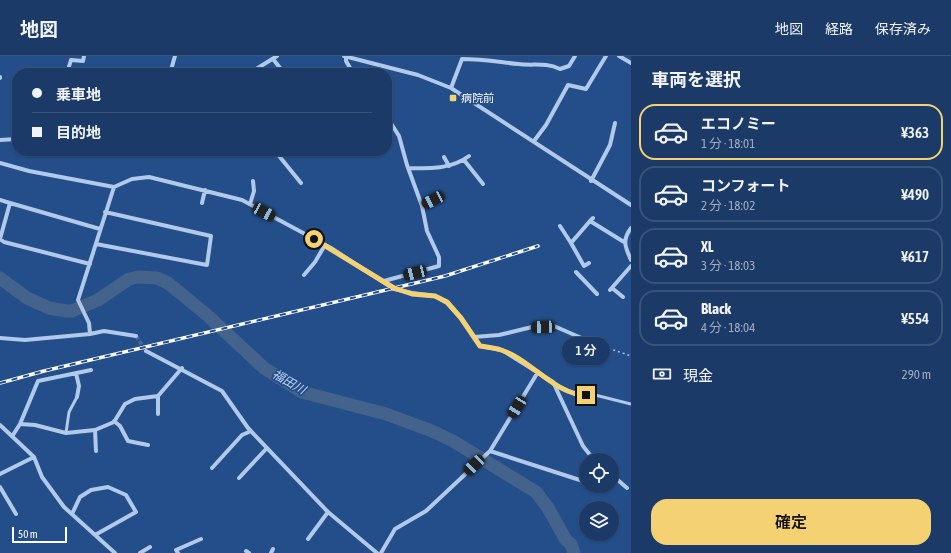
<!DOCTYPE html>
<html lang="ja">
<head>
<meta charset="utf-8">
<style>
	:root { --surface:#1b3a67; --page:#284570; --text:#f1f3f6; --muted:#a0adc0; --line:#39547b; --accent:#f4d274 }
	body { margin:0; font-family:"Asap Condensed","Noto Sans JP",sans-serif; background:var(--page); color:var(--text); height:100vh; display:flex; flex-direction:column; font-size:15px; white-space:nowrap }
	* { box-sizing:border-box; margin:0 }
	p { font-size:13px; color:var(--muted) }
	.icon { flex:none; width:22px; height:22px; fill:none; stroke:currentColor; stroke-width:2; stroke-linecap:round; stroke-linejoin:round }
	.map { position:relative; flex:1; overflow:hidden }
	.drawer { display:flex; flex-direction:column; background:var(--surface); width:320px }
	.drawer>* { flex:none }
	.top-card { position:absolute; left:12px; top:12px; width:380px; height:88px; border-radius:16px; box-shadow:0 1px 3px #0004,0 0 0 1px var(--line); display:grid; align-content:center; height:88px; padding:0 20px; background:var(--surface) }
	.fabs { position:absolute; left:579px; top:397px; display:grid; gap:8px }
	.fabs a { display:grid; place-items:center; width:40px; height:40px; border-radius:50%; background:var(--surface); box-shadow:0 1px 3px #0004,0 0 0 1px var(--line); font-size:20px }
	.scale { position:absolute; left:12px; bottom:10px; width:55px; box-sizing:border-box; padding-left:4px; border:2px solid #fff; border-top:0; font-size:11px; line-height:14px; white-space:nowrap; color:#fff; -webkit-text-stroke:3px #244e89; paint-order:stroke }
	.end { position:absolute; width:18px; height:18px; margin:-9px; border:5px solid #f4d274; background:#111; box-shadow:0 0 0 2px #111 }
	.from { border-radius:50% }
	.bubble { position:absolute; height:28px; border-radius:14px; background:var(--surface); box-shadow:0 1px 3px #0004,0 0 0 1px var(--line); font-size:13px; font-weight:600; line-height:28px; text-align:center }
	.car { position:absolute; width:12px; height:24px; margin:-12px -6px; border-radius:5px; box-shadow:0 0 3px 1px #0007; background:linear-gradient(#222 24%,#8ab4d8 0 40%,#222 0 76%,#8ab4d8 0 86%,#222 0) }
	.top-card b { display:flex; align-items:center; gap:14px; height:38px; font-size:15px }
	.top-card b+b { border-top:1px solid var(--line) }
	.top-card i { width:10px; height:10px; background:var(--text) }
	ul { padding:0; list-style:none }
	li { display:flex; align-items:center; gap:12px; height:56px; margin:0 8px 6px; padding:0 12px; border:2px solid var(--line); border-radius:16px }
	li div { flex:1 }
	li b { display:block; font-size:15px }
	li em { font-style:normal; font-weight:600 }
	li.current { border-color:var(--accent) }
	li>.icon { width:36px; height:36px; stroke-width:1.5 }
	h2 { padding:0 20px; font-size:18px; line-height:48px }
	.pay { display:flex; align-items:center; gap:10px; height:44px; padding:0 20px; font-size:15px }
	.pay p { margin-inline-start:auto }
	.button { display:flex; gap:8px; margin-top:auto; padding:8px 20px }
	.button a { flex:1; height:46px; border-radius:16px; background:var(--accent); color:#111; font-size:16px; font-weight:600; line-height:46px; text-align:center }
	header { display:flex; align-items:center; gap:24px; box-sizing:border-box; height:56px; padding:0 20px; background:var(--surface); border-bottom:1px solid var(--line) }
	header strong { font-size:19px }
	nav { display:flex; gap:22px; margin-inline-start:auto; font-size:14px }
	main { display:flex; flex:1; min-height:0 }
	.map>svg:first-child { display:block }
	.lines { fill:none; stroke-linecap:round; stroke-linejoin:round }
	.river { stroke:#43628c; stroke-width:13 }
	.minor-tunnel { stroke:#45699b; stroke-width:4; stroke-dasharray:4 2; stroke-linecap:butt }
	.path { stroke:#b1c9ea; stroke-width:1.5; stroke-dasharray:2 3; stroke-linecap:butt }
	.service { stroke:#b1c9ea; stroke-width:3 }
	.minor { stroke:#b1c9ea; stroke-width:4 }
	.rail-casing { stroke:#fff; stroke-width:3.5 }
	.rail { stroke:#244e89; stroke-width:2; stroke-dasharray:6; stroke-linecap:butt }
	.route { stroke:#f4d274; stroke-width:5 }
	.poi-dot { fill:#f4d274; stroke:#244e89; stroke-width:1.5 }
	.labels { text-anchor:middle; stroke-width:3.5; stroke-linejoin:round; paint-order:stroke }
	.poi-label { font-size:11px; fill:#fff; stroke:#244e89; text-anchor:start }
	.water-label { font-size:12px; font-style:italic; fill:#bcd3f1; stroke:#244e89 }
</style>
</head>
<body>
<header>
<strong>地図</strong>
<nav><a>地図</a><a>経路</a><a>保存済み</a></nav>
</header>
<main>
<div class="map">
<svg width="631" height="497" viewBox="0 0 631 497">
	<rect width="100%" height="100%" fill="#244e89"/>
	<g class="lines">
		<path class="river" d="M 0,222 L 27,242 L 49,252 L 66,255 L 72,255 L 98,244 L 129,223 L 138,221 L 157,222 L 168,227 L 207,259 L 264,312 L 302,336 L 386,358 L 432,375 L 453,385 L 536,436 L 548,452 L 566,484 L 571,488 L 574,497"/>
		<path class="minor-tunnel" d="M 136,280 L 146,295"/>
		<path class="path" d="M 599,289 L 631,300"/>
		<path class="service" d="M 553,327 L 578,339 L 595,339 L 631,348
			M 66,377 L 69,356 L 77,341"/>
		<path class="minor" d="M 344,0 L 418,19 L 451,32 L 631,149
			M 619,0 L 631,7
			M 346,1 L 346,5 L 353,17
			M 273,3 L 284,17
			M 67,17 L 71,4 L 83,5 L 84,0
			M 174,17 L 171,14 L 175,0
			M 250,17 L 277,0
			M 0,22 L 0,21
			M 451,32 L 462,3 C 481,3 499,6 518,8 C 534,10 545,6 560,13 L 569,10 L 575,0
			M 0,84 L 17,83
			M 534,85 L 546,69 L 568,29 L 586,33 L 606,0
			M 275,95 L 301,127
			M 444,101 L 449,110
			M 464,104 L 483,128
			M 0,107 L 29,115 L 114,131 L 132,123 L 149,121 L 242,144 L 331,192 L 394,233 L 412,237 L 435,240 L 447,247 L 461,262 L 480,290 L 502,294 L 553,326 L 583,390 L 594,404
			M 409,112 C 429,113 452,113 469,100
			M 591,125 L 610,89 L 615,67
			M 0,144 L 10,147
			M 202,147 L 205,134
			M 250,148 L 254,135 L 253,125
			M 422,150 L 433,144
			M 593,162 L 590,165 L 624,186
			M 560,170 L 571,187 L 590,165
			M 631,172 C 622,184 625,191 631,204
			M 571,187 L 584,210 L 589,207
			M 96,188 L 207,209 L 211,180 L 105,156
			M 90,208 L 4,186 L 0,183 L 10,147 L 100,173
			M 576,216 L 597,238
			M 304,219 L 315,206 L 325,189
			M 384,225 L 439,210 L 439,201 L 427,175 L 422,150 L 407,109 L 399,80 L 387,61
			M 612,232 L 623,241
			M 610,234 L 631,210
			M 90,278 L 89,267 L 78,244 L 114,131
			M 474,281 L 499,279 L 532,271 L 554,270 L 593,287
			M 0,282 L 25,284 L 90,278 L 104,275 L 136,280
			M 146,295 L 222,335 L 248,372 L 328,456 L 377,497
			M 76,317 L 79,330 L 77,341
			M 158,358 L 158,340
			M 114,365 L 120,370 L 128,385 L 148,389
			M 20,368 L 38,325 L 91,314
			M 0,369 L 34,401 L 42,421 L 64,451 L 115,497
			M 95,374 L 96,395
			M 13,379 L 20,368 L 35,369 L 66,377 L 95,374 L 114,366 L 125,348 L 135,343 L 158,340 L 182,312
			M 490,395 L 586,426
			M 212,412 L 242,379 L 251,375
			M 0,418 L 34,401
			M 612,419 L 627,432
			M 239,422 L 267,392
			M 0,431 L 16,458
			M 72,458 L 80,441 L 91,434 L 108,431 L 126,439 L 136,456 L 95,479
			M 308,483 L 328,456
			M 246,495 L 249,497
			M 140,497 L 150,491
			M 178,497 L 176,494 L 201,483
			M 271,497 L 273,493
			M 381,497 L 395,473 L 426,455 L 490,395 L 538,316"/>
		<defs>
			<path id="rail" d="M 0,327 L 44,315 L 445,220 L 538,190"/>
		</defs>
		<use href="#rail" class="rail-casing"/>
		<use href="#rail" class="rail"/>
	</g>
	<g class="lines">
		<path class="route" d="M 314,183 L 394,232 L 412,238 L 435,240 L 447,246 L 461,262 L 480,290 C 487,291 495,292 501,294 C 530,303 555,339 586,339"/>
	</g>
	<rect class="poi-dot" x="449" y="38" width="8" height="8" rx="2"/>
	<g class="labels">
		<g class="poi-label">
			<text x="461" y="46">病院前</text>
		</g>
		<g class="water-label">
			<text transform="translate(289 326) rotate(30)" y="4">福田川</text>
		</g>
	</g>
</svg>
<div class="fabs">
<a><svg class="icon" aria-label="locate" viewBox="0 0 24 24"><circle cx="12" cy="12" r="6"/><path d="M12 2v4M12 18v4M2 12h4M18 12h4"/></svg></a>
<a><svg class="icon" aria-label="layers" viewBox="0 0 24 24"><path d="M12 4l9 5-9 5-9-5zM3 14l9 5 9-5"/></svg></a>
</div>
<div class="scale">50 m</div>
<i class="end from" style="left:314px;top:183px"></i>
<i class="end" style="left:586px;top:339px"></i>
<div class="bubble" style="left:562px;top:281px;width:48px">1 分</div>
<i class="car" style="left:433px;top:144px;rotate:243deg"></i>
<i class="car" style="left:264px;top:156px;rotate:118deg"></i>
<i class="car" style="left:415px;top:217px;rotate:256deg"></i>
<i class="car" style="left:543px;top:271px;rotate:268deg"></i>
<i class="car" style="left:517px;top:351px;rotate:212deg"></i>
<i class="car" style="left:474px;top:409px;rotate:226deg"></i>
<div class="top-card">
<b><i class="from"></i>乗車地</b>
<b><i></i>目的地</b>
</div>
</div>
<section class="drawer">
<h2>車両を選択</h2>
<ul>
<li class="current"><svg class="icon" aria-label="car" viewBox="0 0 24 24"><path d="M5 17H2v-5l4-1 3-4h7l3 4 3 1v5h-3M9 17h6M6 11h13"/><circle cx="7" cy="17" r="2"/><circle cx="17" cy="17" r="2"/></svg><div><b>エコノミー</b><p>1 分 · 18:01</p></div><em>¥363</em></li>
<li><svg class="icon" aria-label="car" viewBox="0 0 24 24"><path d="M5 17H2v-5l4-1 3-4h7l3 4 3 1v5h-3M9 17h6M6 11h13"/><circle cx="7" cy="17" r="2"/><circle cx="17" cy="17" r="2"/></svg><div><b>コンフォート</b><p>2 分 · 18:02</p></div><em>¥490</em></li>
<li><svg class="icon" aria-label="car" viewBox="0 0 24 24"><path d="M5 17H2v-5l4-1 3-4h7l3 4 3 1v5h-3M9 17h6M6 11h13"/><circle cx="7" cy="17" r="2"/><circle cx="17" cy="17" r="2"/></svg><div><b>XL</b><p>3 分 · 18:03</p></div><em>¥617</em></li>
<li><svg class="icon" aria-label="car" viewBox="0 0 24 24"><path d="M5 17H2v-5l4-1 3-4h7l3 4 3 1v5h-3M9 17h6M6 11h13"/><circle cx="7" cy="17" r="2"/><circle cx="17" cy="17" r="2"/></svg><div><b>Black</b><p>4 分 · 18:04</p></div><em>¥554</em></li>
</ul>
<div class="pay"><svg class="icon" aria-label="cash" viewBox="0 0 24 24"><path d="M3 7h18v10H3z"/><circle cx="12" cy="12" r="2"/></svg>現金<p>290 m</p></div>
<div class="button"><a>確定</a></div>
</section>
</main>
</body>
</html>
